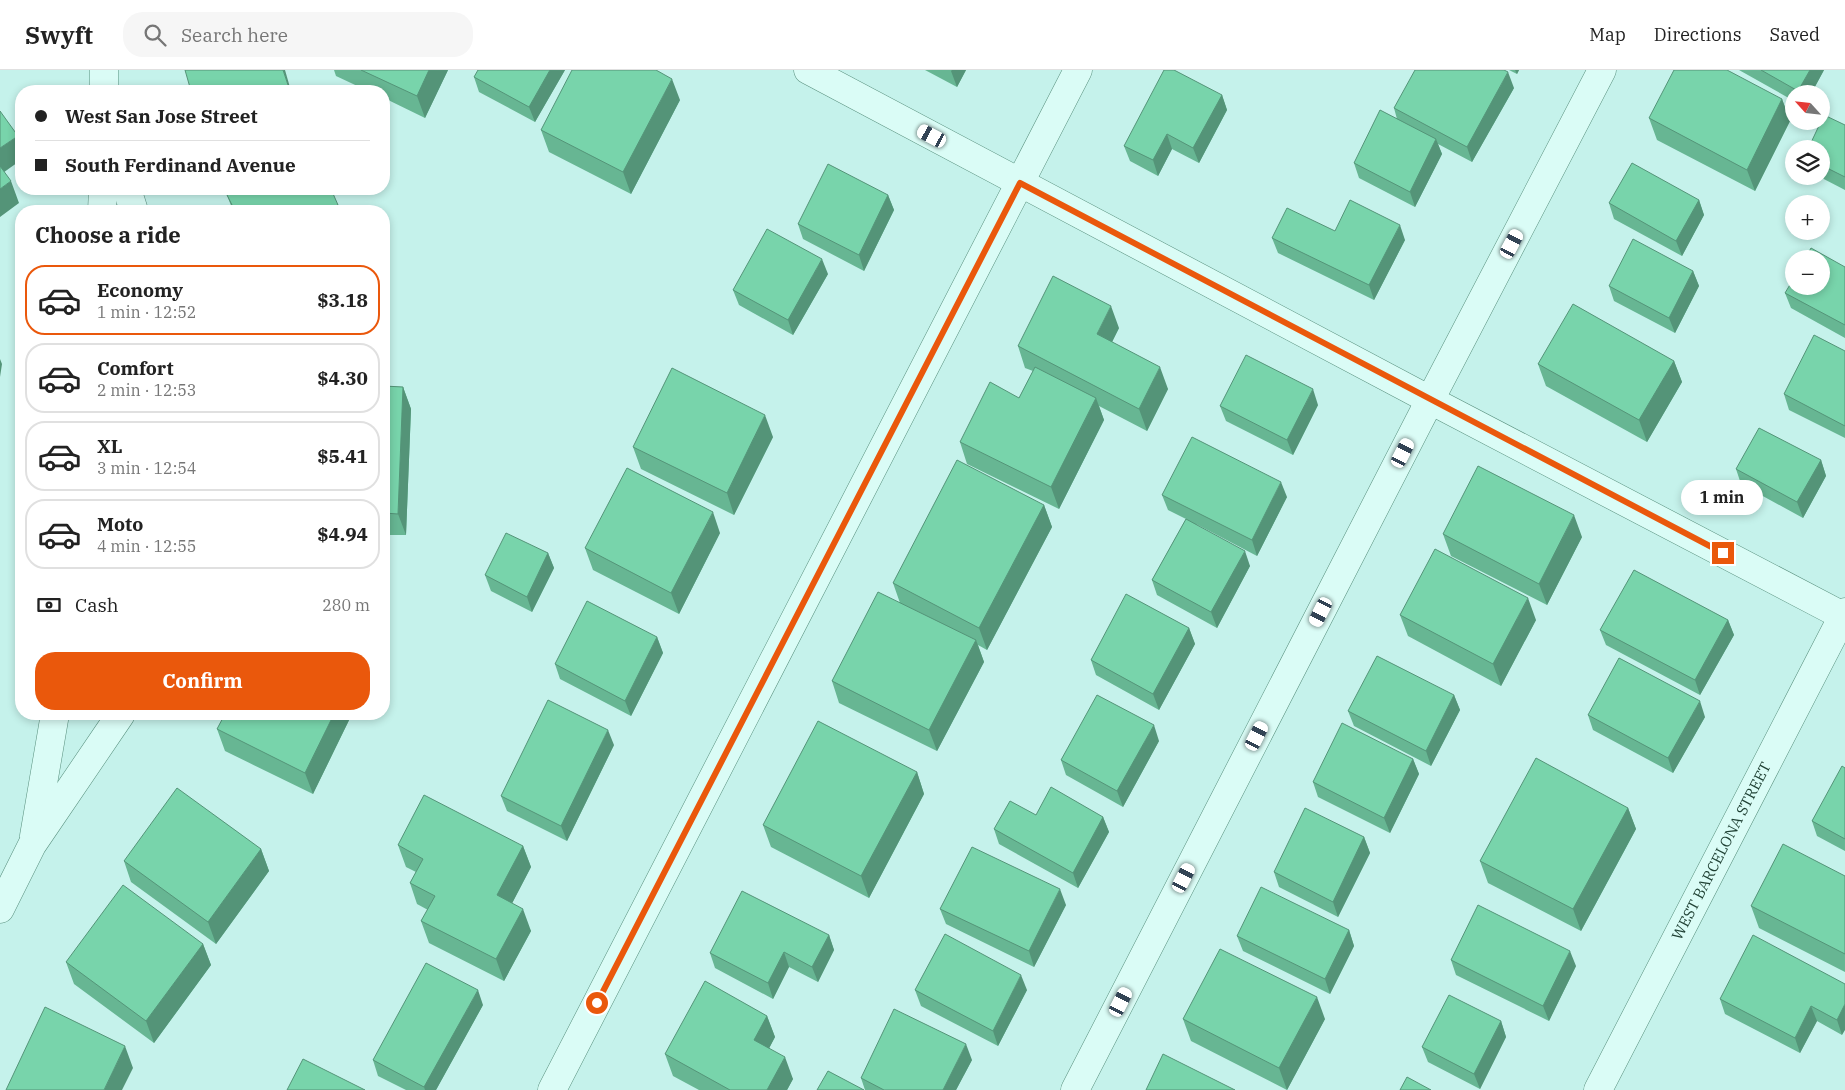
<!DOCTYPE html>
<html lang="en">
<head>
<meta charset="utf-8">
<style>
	:root { --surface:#fff; --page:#f6f6f6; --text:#222; --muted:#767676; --line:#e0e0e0; --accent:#ea580c }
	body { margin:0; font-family:"IBM Plex Serif",serif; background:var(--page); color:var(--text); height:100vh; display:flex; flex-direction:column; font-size:19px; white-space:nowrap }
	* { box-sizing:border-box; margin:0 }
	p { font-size:16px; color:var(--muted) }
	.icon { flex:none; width:28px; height:28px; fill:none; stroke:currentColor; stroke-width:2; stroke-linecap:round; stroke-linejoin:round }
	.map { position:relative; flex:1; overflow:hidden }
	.panel { position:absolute; left:15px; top:135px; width:375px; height:515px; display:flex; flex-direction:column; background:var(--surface); border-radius:20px; box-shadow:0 2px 8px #0003 }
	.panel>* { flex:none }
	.hud { position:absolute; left:15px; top:15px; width:375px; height:110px; border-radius:20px; box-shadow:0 2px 8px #0003; display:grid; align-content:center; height:110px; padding:0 20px; background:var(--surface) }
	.needle { width:32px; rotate:297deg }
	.fabs { position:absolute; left:1785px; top:15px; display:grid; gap:10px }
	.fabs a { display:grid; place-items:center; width:45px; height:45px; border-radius:50%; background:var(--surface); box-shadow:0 2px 8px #0003; font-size:25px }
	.end { position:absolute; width:22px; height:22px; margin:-11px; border:6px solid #ea580c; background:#fff; box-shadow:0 0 0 2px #fff }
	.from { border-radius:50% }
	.bubble { position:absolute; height:35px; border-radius:18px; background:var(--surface); box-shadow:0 2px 8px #0003; font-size:16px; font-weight:700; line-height:35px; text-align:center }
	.car { position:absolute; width:15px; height:30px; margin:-15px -8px; border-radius:6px; box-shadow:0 0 4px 1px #0007; background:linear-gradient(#fff 24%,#345 0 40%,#fff 0 76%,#345 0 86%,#fff 0) }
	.hud b { display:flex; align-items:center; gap:18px; height:48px; font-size:19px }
	.hud b+b { border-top:1px solid var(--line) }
	.hud i { width:12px; height:12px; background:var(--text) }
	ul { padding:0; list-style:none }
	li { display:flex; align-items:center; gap:15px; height:70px; margin:0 10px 8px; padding:0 10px; border:2px solid var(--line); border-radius:20px }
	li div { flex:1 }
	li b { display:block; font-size:19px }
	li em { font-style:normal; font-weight:700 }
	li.current { border-color:var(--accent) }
	li>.icon { width:45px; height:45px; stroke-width:1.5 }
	h2 { padding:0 20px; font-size:22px; line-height:60px }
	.pay { display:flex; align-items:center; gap:12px; height:55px; padding:0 20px; font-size:19px }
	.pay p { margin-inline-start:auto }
	.cta { display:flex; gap:10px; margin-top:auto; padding:10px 20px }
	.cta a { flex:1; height:58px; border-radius:20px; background:var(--accent); color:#fff; font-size:20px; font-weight:700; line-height:58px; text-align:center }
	header { display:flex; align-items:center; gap:30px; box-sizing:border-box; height:70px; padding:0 25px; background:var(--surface); border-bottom:1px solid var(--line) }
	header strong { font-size:24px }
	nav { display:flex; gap:28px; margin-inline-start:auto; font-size:18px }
	.search { width:350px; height:45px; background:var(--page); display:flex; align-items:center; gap:12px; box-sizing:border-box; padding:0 18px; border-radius:20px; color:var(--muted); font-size:19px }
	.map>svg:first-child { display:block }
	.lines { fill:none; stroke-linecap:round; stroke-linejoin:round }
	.street-casing { stroke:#59907e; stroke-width:29 }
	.street { stroke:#dafcf6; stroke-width:28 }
	.wall { fill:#67b693 }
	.shaded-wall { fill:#549478 }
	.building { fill:#78d4ab; stroke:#549478 }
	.route { stroke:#ea580c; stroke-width:6 }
	.labels { text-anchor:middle; stroke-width:4; stroke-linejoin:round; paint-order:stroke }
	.street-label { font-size:15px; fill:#1e3f32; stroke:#d6f9f3 }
</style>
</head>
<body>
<header>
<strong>Swyft</strong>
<div class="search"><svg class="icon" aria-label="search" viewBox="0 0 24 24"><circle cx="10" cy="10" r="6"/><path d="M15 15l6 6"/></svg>Search here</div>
<nav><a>Map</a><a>Directions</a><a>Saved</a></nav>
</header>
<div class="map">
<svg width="1845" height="1020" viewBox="0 0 1845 1020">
	<rect width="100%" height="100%" fill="#c5f2eb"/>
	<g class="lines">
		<defs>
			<g id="street">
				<path d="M 104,0 L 104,21"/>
				<path d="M 808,0 L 1430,330 L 1845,547"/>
				<path d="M 127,119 L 134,141"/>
				<path d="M 102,141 L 103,119"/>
				<path d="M 34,766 L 55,644"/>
				<path d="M 0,839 L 32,775 L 121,644"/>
				<path d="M 552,1020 L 1078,0"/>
				<path d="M 1075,1020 L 1430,330 L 1602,0"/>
				<path id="s1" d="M 1598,1020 L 1845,542"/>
			</g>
		</defs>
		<use href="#street" class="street-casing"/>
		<use href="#street" class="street"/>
	</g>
	<path class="wall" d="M 334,0 L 448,0 L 425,48 L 384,28 L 384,21 L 368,21 L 336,6 Z
		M 565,0 L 535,52 L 479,22 L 474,7 Z
		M 925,0 L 966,0 L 957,17 Z
		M 1509,0 L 1519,0 L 1517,4 Z
		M 1739,0 L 1824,0 L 1811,24 L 1794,24 L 1794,31 Z
		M 1514,18 L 1472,92 L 1438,74 L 1442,84 L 1415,137 L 1359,108 L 1354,93 L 1397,49 L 1394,38 Z
		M 1222,25 L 1227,40 L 1199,93 L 1172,79 L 1158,106 L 1130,91 L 1124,76 Z
		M 1782,29 L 1790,51 L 1755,121 L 1657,70 L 1649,48 Z
		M 680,30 L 631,124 L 549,82 L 541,60 Z
		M 1845,55 L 1845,120 L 1818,106 L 1821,106 L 1821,79 Z
		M 227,125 L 338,135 L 340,141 L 233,141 Z
		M 888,125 L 894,140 L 864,201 L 803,169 L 798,154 Z
		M 1699,130 L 1704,145 L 1682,186 L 1614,149 L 1609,133 Z
		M 1335,161 L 1405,170 L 1374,230 L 1278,183 L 1272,168 Z
		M 1845,197 L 1845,268 L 1791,238 L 1785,223 Z
		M 1693,201 L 1699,216 L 1675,263 L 1614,231 L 1609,216 Z
		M 828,204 L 793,265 L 739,235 L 733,220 Z
		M 1119,258 L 1112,272 L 1168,319 L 1147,361 L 1099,336 L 1104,350 L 1059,439 L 967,394 L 960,372 L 1019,328 L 1033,301 L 1025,298 L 1018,276 Z
		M 384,281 L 387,291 L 384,292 Z
		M 1845,281 L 1845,368 L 1789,340 L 1784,324 Z
		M 1674,291 L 1682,312 L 1647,372 L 1546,316 L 1538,294 Z
		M 384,316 L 403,317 L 411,339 L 406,465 L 384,465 Z
		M 1318,335 L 1293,385 L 1226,351 L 1220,336 Z
		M 773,367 L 734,445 L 641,399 L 633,377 Z
		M 1821,390 L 1826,406 L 1803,448 L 1741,414 L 1736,399 Z
		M 1162,425 L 1287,427 L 1257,486 L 1196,454 L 1250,496 L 1217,558 L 1157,525 L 1152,510 L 1186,449 L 1168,440 Z
		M 1044,435 L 1052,457 L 987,580 L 978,575 L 984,592 L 937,681 L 839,633 L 832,611 L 900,533 L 893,513 Z
		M 720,463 L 679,544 L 593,500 L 585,478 Z
		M 1443,464 L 1582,467 L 1547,535 L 1451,486 Z
		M 548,483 L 554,498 L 532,542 L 491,521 L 485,505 Z
		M 1400,545 L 1536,550 L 1501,616 L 1408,566 Z
		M 1728,550 L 1734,565 L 1700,625 L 1606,575 L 1600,560 Z
		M 1189,558 L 1195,574 L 1159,640 L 1096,605 L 1091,590 Z
		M 657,567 L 663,583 L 631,646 L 560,609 L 555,594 Z
		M 1454,625 L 1460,640 L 1431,696 L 1354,656 L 1348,641 Z
		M 352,644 L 313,724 L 225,681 L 217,659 Z
		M 1588,645 L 1705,647 L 1673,703 L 1593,660 Z
		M 1159,671 L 1123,737 L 1066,705 L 1061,690 Z
		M 614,675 L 567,771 L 507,741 L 501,726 Z
		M 1413,689 L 1419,704 L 1390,763 L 1318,727 L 1313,712 Z
		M 1845,698 L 1845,781 L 1817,766 L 1812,751 Z
		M 917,702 L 924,724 L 869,828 L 771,777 L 763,755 Z
		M 1628,738 L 1636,759 L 1581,861 L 1488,813 L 1480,791 Z
		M 1103,747 L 1109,762 L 1078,818 L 999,774 L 994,759 Z
		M 1364,767 L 1370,783 L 1338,847 L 1279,817 L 1274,802 Z
		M 398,775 L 523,776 L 531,797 L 512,833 L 531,861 L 504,911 L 429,873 L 421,851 L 428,840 L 417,834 L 410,813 L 416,802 L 406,797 Z
		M 261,779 L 269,801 L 216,874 L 131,812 L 124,791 Z
		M 1845,806 L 1845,902 L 1759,858 L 1751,836 Z
		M 1066,835 L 1034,897 L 946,854 L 940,839 Z
		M 1349,860 L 1354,876 L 1330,924 L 1243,881 L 1237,866 Z
		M 829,865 L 834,880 L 818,912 L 789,897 L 773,929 L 715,898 L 710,883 Z
		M 203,874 L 211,895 L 154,973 L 74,914 L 66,892 Z
		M 1451,890 L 1576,896 L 1549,951 L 1456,905 Z
		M 1845,914 L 1842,965 L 1817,951 L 1800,983 L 1725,944 L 1720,929 Z
		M 915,920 L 1027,920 L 998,976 L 921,936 Z
		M 483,935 L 436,1020 L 406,1020 L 378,1006 L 373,990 Z
		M 767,946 L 775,967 L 769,978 L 793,1009 L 787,1020 L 699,1020 L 673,1006 L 665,984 Z
		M 1183,949 L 1325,949 L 1287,1020 L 1191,971 Z
		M 1501,951 L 1506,967 L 1480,1019 L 1428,992 L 1422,977 Z
		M 972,990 L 956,1020 L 865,1020 L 861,1008 Z"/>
	<path class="shaded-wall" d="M 283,0 L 285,0 L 291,21 L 290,21 Z
		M 429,0 L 448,0 L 425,48 L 417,26 Z
		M 550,0 L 565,0 L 535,52 L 529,37 Z
		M 952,0 L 966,0 L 957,17 L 951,1 Z
		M 1515,0 L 1519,0 L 1517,4 Z
		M 1810,0 L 1824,0 L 1811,24 L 1799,24 L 1798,21 Z
		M 1508,2 L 1514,18 L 1472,92 L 1467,77 Z
		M 672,9 L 680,30 L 631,124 L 623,102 Z
		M 1222,25 L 1227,40 L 1199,93 L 1193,78 Z
		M 1782,29 L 1790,51 L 1755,121 L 1747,100 Z
		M 1167,64 L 1172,79 L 1158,106 L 1153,90 Z
		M 18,66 L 21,75 L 21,90 L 0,105 L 0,78 Z
		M 1436,69 L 1442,84 L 1415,137 L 1410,122 Z
		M 11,111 L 19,133 L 0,147 L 0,119 Z
		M 888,125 L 894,140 L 864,201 L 859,185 Z
		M 1699,130 L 1704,145 L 1682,186 L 1676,171 Z
		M 1400,155 L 1405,170 L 1374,230 L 1369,215 Z
		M 822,189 L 828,204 L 793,265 L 788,250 Z
		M 1693,201 L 1699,216 L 1675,263 L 1669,248 Z
		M 1111,236 L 1119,258 L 1105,286 L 1097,264 Z
		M 0,289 L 2,294 L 0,307 Z
		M 1674,291 L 1682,312 L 1647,372 L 1639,350 Z
		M 1160,297 L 1168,319 L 1147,361 L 1139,339 Z
		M 403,317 L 411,339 L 406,465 L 398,444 Z
		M 1313,319 L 1318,335 L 1293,385 L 1287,370 Z
		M 1096,328 L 1104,350 L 1059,439 L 1051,417 Z
		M 765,345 L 773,367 L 734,445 L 727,423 Z
		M 1821,390 L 1826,406 L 1803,448 L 1797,432 Z
		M 1281,412 L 1287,427 L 1257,486 L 1252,470 Z
		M 1044,435 L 1052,457 L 987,580 L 979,558 Z
		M 713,442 L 720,463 L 679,544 L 671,523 Z
		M 1574,445 L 1582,467 L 1547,535 L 1539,514 Z
		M 1245,481 L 1250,496 L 1217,558 L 1211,542 Z
		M 548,483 L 554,498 L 532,542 L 527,527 Z
		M 1528,528 L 1536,550 L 1501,616 L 1493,594 Z
		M 1728,550 L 1734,565 L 1700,625 L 1695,610 Z
		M 1189,558 L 1195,574 L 1159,640 L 1153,624 Z
		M 657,567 L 663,583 L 631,646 L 625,631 Z
		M 976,570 L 984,592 L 937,681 L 929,660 Z
		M 1454,625 L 1460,640 L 1431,696 L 1426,681 Z
		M 1700,631 L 1705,647 L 1673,703 L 1668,688 Z
		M 334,644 L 352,644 L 313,724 L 305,703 Z
		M 1154,655 L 1159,671 L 1123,737 L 1117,721 Z
		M 608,660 L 614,675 L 567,771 L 561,756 Z
		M 1413,689 L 1419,704 L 1390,763 L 1384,748 Z
		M 917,702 L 924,724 L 869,828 L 861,806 Z
		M 1628,738 L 1636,759 L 1581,861 L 1573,839 Z
		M 1103,747 L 1109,762 L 1078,818 L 1073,803 Z
		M 1364,767 L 1370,783 L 1338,847 L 1333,832 Z
		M 523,776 L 531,797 L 505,847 L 497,825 Z
		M 261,779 L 269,801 L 216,874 L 208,852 Z
		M 1060,819 L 1066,835 L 1034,897 L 1029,881 Z
		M 523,839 L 531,861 L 504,911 L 496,889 Z
		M 1349,860 L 1354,876 L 1330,924 L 1325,909 Z
		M 829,865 L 834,880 L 818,912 L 812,897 Z
		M 203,874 L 211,895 L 154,973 L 146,951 Z
		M 1570,881 L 1576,896 L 1549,951 L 1543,936 Z
		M 784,882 L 789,897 L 773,929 L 768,913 Z
		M 1021,905 L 1027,920 L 998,976 L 993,961 Z
		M 478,920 L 483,935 L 436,1020 L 425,1020 L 424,1017 Z
		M 1317,927 L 1325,949 L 1287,1020 L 1279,998 Z
		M 1845,934 L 1845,960 L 1842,965 L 1837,950 Z
		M 1811,936 L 1817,951 L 1800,983 L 1795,968 Z
		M 767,946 L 775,967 L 762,992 L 754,970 Z
		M 1501,951 L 1506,967 L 1480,1019 L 1474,1004 Z
		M 966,974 L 972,990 L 956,1020 L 943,1020 Z
		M 125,976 L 133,998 L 122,1020 L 104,1020 Z
		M 785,987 L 793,1009 L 787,1020 L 767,1020 Z"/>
	<path class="building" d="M 185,0 L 283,0 L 290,21 L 191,21 Z
		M 361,0 L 429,0 L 417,26 Z
		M 478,0 L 550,0 L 529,37 L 474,7 Z
		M 572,0 L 656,0 L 672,9 L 623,102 L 541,60 Z
		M 1164,0 L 1174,0 L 1222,25 L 1193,78 L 1167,64 L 1153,90 L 1124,76 Z
		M 1415,0 L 1504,0 L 1508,2 L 1467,77 L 1394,38 Z
		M 1674,0 L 1727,0 L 1782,29 L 1747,100 L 1649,48 Z
		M 1761,0 L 1810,0 L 1798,21 Z
		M 1380,40 L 1436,69 L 1410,122 L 1354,93 Z
		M 0,41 L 18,66 L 0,78 Z
		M 1824,45 L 1845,55 L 1845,107 L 1821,95 L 1821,79 L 1808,79 Z
		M 1632,93 L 1699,130 L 1676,171 L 1609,133 Z
		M 828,94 L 888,125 L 859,185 L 798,154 Z
		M 0,96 L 11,111 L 0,119 Z
		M 241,119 L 331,119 L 338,135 L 324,141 L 235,141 L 227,125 Z
		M 1350,130 L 1400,155 L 1369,215 L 1272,168 L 1287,138 L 1335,161 Z
		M 767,159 L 822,189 L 788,250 L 733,220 Z
		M 1633,169 L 1693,201 L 1669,248 L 1609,216 Z
		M 1811,178 L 1845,197 L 1845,255 L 1785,223 L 1794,208 L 1794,216 L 1821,216 L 1821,189 L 1805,189 Z
		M 1053,206 L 1111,236 L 1097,264 L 1160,297 L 1139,339 L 1018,276 Z
		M 1573,234 L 1674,291 L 1639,350 L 1538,294 Z
		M 1814,265 L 1845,281 L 1845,356 L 1784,324 Z
		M 1246,285 L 1313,319 L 1287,370 L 1220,336 Z
		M 1035,297 L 1096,328 L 1051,417 L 960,372 L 990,312 L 1019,328 Z
		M 672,298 L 765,345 L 727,423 L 633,377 Z
		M 384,316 L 403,317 L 398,444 L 384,443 Z
		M 1759,358 L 1821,390 L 1797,432 L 1736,399 Z
		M 1192,367 L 1281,412 L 1252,470 L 1162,425 Z
		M 957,390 L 1044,435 L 979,558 L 893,513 Z
		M 1478,396 L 1574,445 L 1539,514 L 1443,464 Z
		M 627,398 L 713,442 L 671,523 L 585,478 Z
		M 1186,449 L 1245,481 L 1211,542 L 1152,510 Z
		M 506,463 L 548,483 L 527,527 L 485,505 Z
		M 1435,479 L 1528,528 L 1493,594 L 1400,545 Z
		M 1634,500 L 1728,550 L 1695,610 L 1600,560 Z
		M 878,522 L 976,570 L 929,660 L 832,611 Z
		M 1126,524 L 1189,558 L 1153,624 L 1091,590 Z
		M 587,531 L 657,567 L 625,631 L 555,594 Z
		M 1377,586 L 1454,625 L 1426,681 L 1348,641 Z
		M 1619,588 L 1700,631 L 1668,688 L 1588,645 Z
		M 1097,625 L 1154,655 L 1117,721 L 1061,690 Z
		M 548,630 L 608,660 L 561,756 L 501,726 Z
		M 225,644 L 334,644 L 305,703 L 217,659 Z
		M 818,651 L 917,702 L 861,806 L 763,755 Z
		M 1342,653 L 1413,689 L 1384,748 L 1313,712 Z
		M 1536,688 L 1628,738 L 1573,839 L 1480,791 Z
		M 1842,696 L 1845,698 L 1845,769 L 1812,751 Z
		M 1051,717 L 1103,747 L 1073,803 L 994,759 L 1010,731 L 1036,745 Z
		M 177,718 L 261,779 L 208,852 L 124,791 Z
		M 424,725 L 523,776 L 497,825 L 523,839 L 496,889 L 421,851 L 435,826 L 410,813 L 423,789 L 398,775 Z
		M 1305,738 L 1364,767 L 1333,832 L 1274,802 Z
		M 1783,774 L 1845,806 L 1845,884 L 1751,836 Z
		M 972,777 L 1060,819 L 1029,881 L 940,839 Z
		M 123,815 L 203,874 L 146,951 L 66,892 Z
		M 1261,817 L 1349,860 L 1325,909 L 1237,866 Z
		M 742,821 L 829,865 L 812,897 L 784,882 L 768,913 L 710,883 Z
		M 1478,835 L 1570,881 L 1543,936 L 1451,890 Z
		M 945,864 L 1021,905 L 993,961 L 915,920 Z
		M 1753,865 L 1845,914 L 1845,934 L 1837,950 L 1811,936 L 1795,968 L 1720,929 Z
		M 1220,879 L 1317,927 L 1279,998 L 1183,949 Z
		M 426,893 L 478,920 L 424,1017 L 373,990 Z
		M 705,911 L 767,946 L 754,970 L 785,987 L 767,1020 L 730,1020 L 665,984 Z
		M 1449,925 L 1501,951 L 1474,1004 L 1422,977 Z
		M 45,937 L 125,976 L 104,1020 L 6,1020 Z
		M 894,939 L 966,974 L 943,1020 L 884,1020 L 861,1008 Z
		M 1163,984 L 1235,1020 L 1146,1020 Z
		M 303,989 L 365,1020 L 287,1020 Z
		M 828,1001 L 864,1020 L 817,1020 Z
		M 1407,1007 L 1431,1020 L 1400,1020 Z"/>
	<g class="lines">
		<path class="route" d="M 597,933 L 1020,113 L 1723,483"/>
	</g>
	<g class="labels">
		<g class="street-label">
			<text dy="5" stroke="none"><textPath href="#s1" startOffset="269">WEST BARCELONA STREET</textPath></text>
		</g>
	</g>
</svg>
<div class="fabs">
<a><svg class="needle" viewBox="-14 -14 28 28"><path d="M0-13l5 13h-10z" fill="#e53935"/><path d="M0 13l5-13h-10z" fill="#767676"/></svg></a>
<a><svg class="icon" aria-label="layers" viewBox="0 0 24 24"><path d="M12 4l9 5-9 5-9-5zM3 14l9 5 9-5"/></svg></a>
<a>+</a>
<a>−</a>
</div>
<i class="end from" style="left:597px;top:933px"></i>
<i class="end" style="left:1723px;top:483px"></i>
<div class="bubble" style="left:1681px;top:410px;width:82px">1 min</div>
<i class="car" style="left:932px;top:66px;rotate:298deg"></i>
<i class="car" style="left:1512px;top:174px;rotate:28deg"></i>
<i class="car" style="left:1403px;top:383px;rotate:27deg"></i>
<i class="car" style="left:1321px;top:542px;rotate:207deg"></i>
<i class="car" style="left:1257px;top:666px;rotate:27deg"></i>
<i class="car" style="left:1184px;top:808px;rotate:27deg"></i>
<i class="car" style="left:1121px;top:932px;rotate:27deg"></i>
<div class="hud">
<b><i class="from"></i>West San Jose Street</b>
<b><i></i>South Ferdinand Avenue</b>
</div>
<section class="panel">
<h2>Choose a ride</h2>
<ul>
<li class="current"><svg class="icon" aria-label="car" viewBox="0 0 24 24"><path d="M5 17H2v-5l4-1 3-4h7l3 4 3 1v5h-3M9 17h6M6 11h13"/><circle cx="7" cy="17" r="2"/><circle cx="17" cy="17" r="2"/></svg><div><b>Economy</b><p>1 min · 12:52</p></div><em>$3.18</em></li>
<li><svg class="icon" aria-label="car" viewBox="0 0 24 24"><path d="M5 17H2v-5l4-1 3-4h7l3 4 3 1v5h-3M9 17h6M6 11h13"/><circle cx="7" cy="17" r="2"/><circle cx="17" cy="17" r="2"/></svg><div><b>Comfort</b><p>2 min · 12:53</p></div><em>$4.30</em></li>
<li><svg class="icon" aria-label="car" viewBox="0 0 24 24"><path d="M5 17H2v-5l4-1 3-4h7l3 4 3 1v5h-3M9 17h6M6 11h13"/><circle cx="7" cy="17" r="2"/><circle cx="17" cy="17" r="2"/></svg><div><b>XL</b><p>3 min · 12:54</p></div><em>$5.41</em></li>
<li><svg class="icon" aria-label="car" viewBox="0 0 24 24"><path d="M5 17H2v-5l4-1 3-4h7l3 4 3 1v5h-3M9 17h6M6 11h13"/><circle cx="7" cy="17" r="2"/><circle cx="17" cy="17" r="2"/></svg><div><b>Moto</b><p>4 min · 12:55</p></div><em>$4.94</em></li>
</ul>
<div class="pay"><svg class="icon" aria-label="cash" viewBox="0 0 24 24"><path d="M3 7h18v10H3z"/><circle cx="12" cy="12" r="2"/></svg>Cash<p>280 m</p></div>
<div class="cta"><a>Confirm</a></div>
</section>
</div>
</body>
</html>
